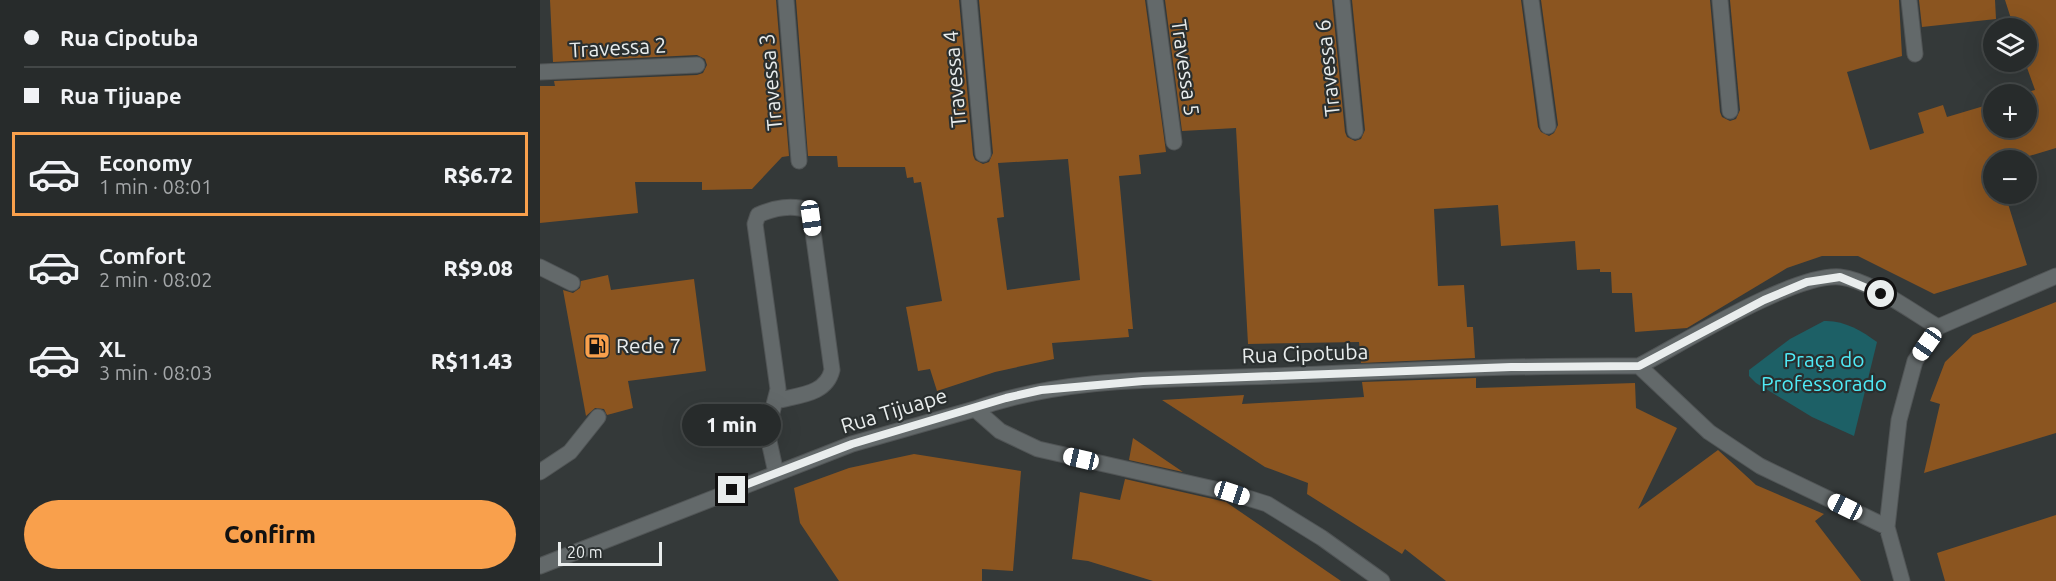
<!DOCTYPE html>
<html lang="en">
<head>
<meta charset="utf-8">
<style>
	:root { --surface:#272b2b; --page:#333737; --text:#f1f3f6; --muted:#a4a7a9; --line:#434747; --accent:#f9a04c }
	body { margin:0; font-family:Ubuntu,sans-serif; background:var(--page); color:var(--text); height:100vh; display:flex; flex-direction:column; font-size:22px; white-space:nowrap }
	* { box-sizing:border-box; margin:0 }
	p { font-size:20px; color:var(--muted) }
	.icon { flex:none; width:33px; height:33px; fill:none; stroke:currentColor; stroke-width:2; stroke-linecap:round; stroke-linejoin:round }
	.map { position:relative; flex:1; overflow:hidden }
	.side { display:flex; flex-direction:column; background:var(--surface); width:540px }
	.side>* { flex:none }
	.guide { display:grid; align-content:center; height:132px; padding:0 24px; background:var(--surface) }
	.tools { position:absolute; left:1443px; top:18px; display:grid; gap:12px }
	.tools a { display:grid; place-items:center; width:54px; height:54px; border-radius:50%; background:var(--surface); box-shadow:0 6px 24px #0002,0 0 0 2px var(--line); font-size:30px }
	.scale { position:absolute; left:18px; bottom:15px; width:104px; box-sizing:border-box; padding-left:6px; border:3px solid #e9eded; border-top:0; font-size:16px; line-height:21px; white-space:nowrap; color:#e9eded; -webkit-text-stroke:4px #2a2f2f; paint-order:stroke }
	.end { position:absolute; width:27px; height:27px; margin:-14px; border:8px solid #e9eded; background:#111; box-shadow:0 0 0 3px #111 }
	.from { border-radius:50% }
	.bubble { position:absolute; height:42px; border-radius:21px; background:var(--surface); box-shadow:0 6px 24px #0002,0 0 0 2px var(--line); font-size:20px; font-weight:800; line-height:42px; text-align:center }
	.car { position:absolute; width:18px; height:36px; margin:-18px -9px; border-radius:8px; box-shadow:0 0 4px 2px #0007; background:linear-gradient(#fff 24%,#345 0 40%,#fff 0 76%,#345 0 86%,#fff 0) }
	.guide b { display:flex; align-items:center; gap:21px; height:57px; font-size:22px }
	.guide b+b { border-top:2px solid var(--line) }
	.guide i { width:15px; height:15px; background:var(--text) }
	ul { padding:0; list-style:none }
	li { display:flex; align-items:center; gap:18px; height:84px; margin:0 12px 9px; padding:0 12px; border:3px solid transparent; border-radius:0px }
	li div { flex:1 }
	li b { display:block; font-size:22px }
	li em { font-style:normal; font-weight:800 }
	li.current { border-color:var(--accent) }
	li>.icon { width:54px; height:54px; stroke-width:1.5 }
	.primary-button { display:flex; gap:12px; margin-top:auto; padding:12px 24px }
	.primary-button a { flex:1; height:69px; border-radius:36px; background:var(--accent); color:#111; font-size:24px; font-weight:800; line-height:69px; text-align:center }
	main { display:flex; flex:1; min-height:0 }
	.map>svg:first-child { display:block }
	.green { fill:#1d6066 }
	.building { fill:#8b5520; fill-rule:evenodd }
	.lines { fill:none; stroke-linecap:round; stroke-linejoin:round }
	.lane-casing { stroke:#515556; stroke-width:17 }
	.street-casing { stroke:#515556; stroke-width:17 }
	.lane { stroke:#63696a; stroke-width:15 }
	.street { stroke:#63696a; stroke-width:15 }
	.route { stroke:#e9eded; stroke-width:8 }
	.labels { text-anchor:middle; stroke-width:4.5; stroke-linejoin:round; paint-order:stroke }
	.street-label { font-size:21px; fill:#e9eded; stroke:#2a2f2f }
	.poi-label { font-size:21px; fill:#e9eded; stroke:#2a2f2f; text-anchor:start }
	.park-label { font-size:21px; fill:#4feaf6; stroke:#2a2f2f }
</style>
</head>
<body>
<main>
<section class="side">
<div class="guide">
<b><i class="from"></i>Rua Cipotuba</b>
<b><i></i>Rua Tijuape</b>
</div>
<ul>
<li class="current"><svg class="icon" aria-label="car" viewBox="0 0 24 24"><path d="M5 17H2v-5l4-1 3-4h7l3 4 3 1v5h-3M9 17h6M6 11h13"/><circle cx="7" cy="17" r="2"/><circle cx="17" cy="17" r="2"/></svg><div><b>Economy</b><p>1 min · 08:01</p></div><em>R$6.72</em></li>
<li><svg class="icon" aria-label="car" viewBox="0 0 24 24"><path d="M5 17H2v-5l4-1 3-4h7l3 4 3 1v5h-3M9 17h6M6 11h13"/><circle cx="7" cy="17" r="2"/><circle cx="17" cy="17" r="2"/></svg><div><b>Comfort</b><p>2 min · 08:02</p></div><em>R$9.08</em></li>
<li><svg class="icon" aria-label="car" viewBox="0 0 24 24"><path d="M5 17H2v-5l4-1 3-4h7l3 4 3 1v5h-3M9 17h6M6 11h13"/><circle cx="7" cy="17" r="2"/><circle cx="17" cy="17" r="2"/></svg><div><b>XL</b><p>3 min · 08:03</p></div><em>R$11.43</em></li>
</ul>
<div class="primary-button"><a>Confirm</a></div>
</section>
<div class="map">
<svg width="1516" height="581" viewBox="0 0 1516 581">
	<rect width="100%" height="100%" fill="#343939"/>
	<path class="green" d="M 1284,321 C 1304,320 1322,331 1337,342 L 1314,436 L 1272,417 L 1216,383 L 1209,376 L 1209,370 L 1250,339 Z"/>
	<path class="building" d="M 10,0 L 236,0 L 249,156 L 242,157 L 212,189 L 162,190 L 162,182 L 95,182 L 98,213 L 0,223 L 0,86 L 15,86 L 14,81 L 157,75 L 163,73 L 167,65 L 165,59 L 157,55 L 13,62 Z
		M 256,0 L 419,0 L 433,155 L 435,160 L 443,164 L 449,162 L 453,153 L 439,0 L 605,0 L 626,152 L 599,155 L 601,174 L 579,176 L 593,329 L 588,329 L 589,337 L 512,343 L 514,359 L 455,372 L 397,391 L 390,369 L 378,371 L 366,307 L 402,301 L 381,182 L 374,183 L 373,177 L 367,178 L 365,167 L 298,167 L 297,156 L 268,156 ZM 528,159 L 540,280 L 467,290 L 457,218 L 464,217 L 458,163 Z
		M 625,0 L 792,0 L 805,132 L 807,137 L 815,141 L 821,139 L 825,130 L 812,0 L 981,0 L 998,127 L 1001,132 L 1009,136 L 1014,133 L 1018,125 L 1001,0 L 1170,0 L 1180,112 L 1182,117 L 1190,121 L 1196,119 L 1200,110 L 1190,0 L 1359,0 L 1362,56 L 1307,72 L 1330,150 L 1384,133 L 1378,113 L 1403,105 L 1407,117 L 1454,103 L 1454,128 L 1486,128 L 1486,94 L 1480,94 L 1495,90 L 1485,62 L 1486,28 L 1474,28 L 1465,0 L 1516,0 L 1516,148 L 1476,160 L 1454,160 L 1454,194 L 1465,194 L 1487,265 L 1394,294 L 1318,256 L 1282,256 L 1247,268 L 1147,328 L 1095,332 L 1092,293 L 1072,293 L 1071,272 L 1060,272 L 1060,269 L 1037,270 L 1035,241 L 961,246 L 958,205 L 894,209 L 898,286 L 924,285 L 927,327 L 933,327 L 935,358 L 821,363 L 819,342 L 708,344 L 696,128 L 642,131 Z
		M 1379,0 L 1455,0 L 1456,19 L 1382,27 Z
		M 68,275 L 71,290 L 154,279 L 166,371 L 88,381 L 93,408 L 67,415 L 64,409 L 55,408 L 46,416 L 23,290 L 33,293 L 40,288 L 41,281 Z
		M 1516,302 L 1516,433 L 1384,473 L 1400,404 L 1390,401 L 1405,362 L 1433,335 Z
		M 936,378 L 936,388 L 1095,383 L 1096,408 L 1137,428 L 1098,509 L 1178,450 L 1216,485 L 1284,514 L 1275,521 L 1321,581 L 906,581 L 865,549 L 862,554 L 767,494 L 768,483 L 725,467 L 622,400 L 704,395 L 702,404 L 824,397 L 822,382 Z
		M 593,438 L 643,472 L 589,460 Z
		M 374,454 L 481,471 L 473,571 L 442,569 L 442,581 L 299,581 L 260,523 L 254,488 L 309,468 Z
		M 585,479 L 686,502 L 801,581 L 613,581 L 548,561 L 532,559 L 540,492 L 580,500 Z
		M 1516,515 L 1516,581 L 1405,581 L 1397,553 Z"/>
	<g class="lines">
		<defs>
			<path id="lane" d="M 246,0 L 259,161
				M 429,0 L 443,154
				M 615,0 L 634,142
				M 802,0 L 815,131
				M 991,0 L 1008,126
				M 1180,0 L 1190,111
				M 1369,0 L 1375,54
				M 0,267 L 32,283
				M 0,472 L 30,452 L 58,417
				M 236,473 L 227,432 L 238,389 L 215,224 L 218,215 C 233,208 253,204 269,211 L 271,217 L 292,370 C 286,395 258,395 236,401"/>
			<path id="street" d="M 0,72 L 157,65
				M 1099,366 C 1143,343 1254,273 1300,277 C 1330,280 1372,312 1398,327
				M 435,409 C 529,375 634,380 732,376 C 854,371 977,365 1099,366 L 1169,432 L 1220,466 L 1347,527
				M 0,566 L 312,444 L 435,409 L 460,431 L 498,449 L 692,493 L 727,504 L 782,538 L 842,581
				M 1362,581 L 1347,527 L 1359,420 L 1375,361 L 1398,327 L 1516,276"/>
		</defs>
		<use href="#lane" class="lane-casing"/>
		<use href="#street" class="street-casing"/>
		<use href="#lane" class="lane"/>
		<use href="#street" class="street"/>
	</g>
	<g class="lines">
		<path class="route" d="M 192,490 L 312,444 L 466,398 L 501,390 L 603,381 L 971,367 L 1099,366 L 1224,300 L 1267,282 L 1300,277 L 1341,294"/>
	</g>
	<defs>
		<symbol id="fuel-square" viewBox="-11 -11 22 22"><rect x="-9" y="-9" width="18" height="18" rx="4" fill="#f9a04c" stroke="#2a2f2f"/><path d="M-5.5-6h7V0h2V4h1.3V-2.5L3-4.5l.8-.8L6-3V5H2.5V1h-1V6h-7ZM-4.2-4.7v3.2H.2V-4.7Z" fill="#111"/></symbol>
	</defs>
	<g fill-rule="evenodd">
		<use href="#fuel-square" x="42" y="331" width="30" height="30"/>
	</g>
	<g class="labels">
		<g class="street-label">
			<text transform="translate(78 48) rotate(-3)" y="7">Travessa 2</text>
			<text transform="translate(645 68) rotate(82)" y="7">Travessa 5</text>
			<text transform="translate(788 68) rotate(-96)" y="7">Travessa 6</text>
			<text transform="translate(415 79) rotate(-95)" y="7">Travessa 4</text>
			<text transform="translate(231 82) rotate(-95)" y="7">Travessa 3</text>
			<text transform="translate(765 354) rotate(-2)" y="7">Rua Cipotuba</text>
			<text transform="translate(354 411) rotate(-17)" y="7">Rua Tijuape</text>
		</g>
		<g class="poi-label">
			<text x="76" y="353">Rede 7</text>
		</g>
		<g class="park-label">
			<text x="1284" y="367">Praça do<tspan x="1284" dy="24">Professorado</tspan></text>
		</g>
	</g>
</svg>
<div class="tools">
<a><svg class="icon" aria-label="layers" viewBox="0 0 24 24"><path d="M12 4l9 5-9 5-9-5zM3 14l9 5 9-5"/></svg></a>
<a>+</a>
<a>−</a>
</div>
<div class="scale">20 m</div>
<i class="end from" style="left:1341px;top:294px"></i>
<i class="end" style="left:192px;top:490px"></i>
<div class="bubble" style="left:142px;top:404px;width:99px">1 min</div>
<i class="car" style="left:271px;top:218px;rotate:172deg"></i>
<i class="car" style="left:1387px;top:344px;rotate:215deg"></i>
<i class="car" style="left:541px;top:459px;rotate:283deg"></i>
<i class="car" style="left:692px;top:493px;rotate:108deg"></i>
<i class="car" style="left:1305px;top:507px;rotate:296deg"></i>
</div>
</main>
</body>
</html>
